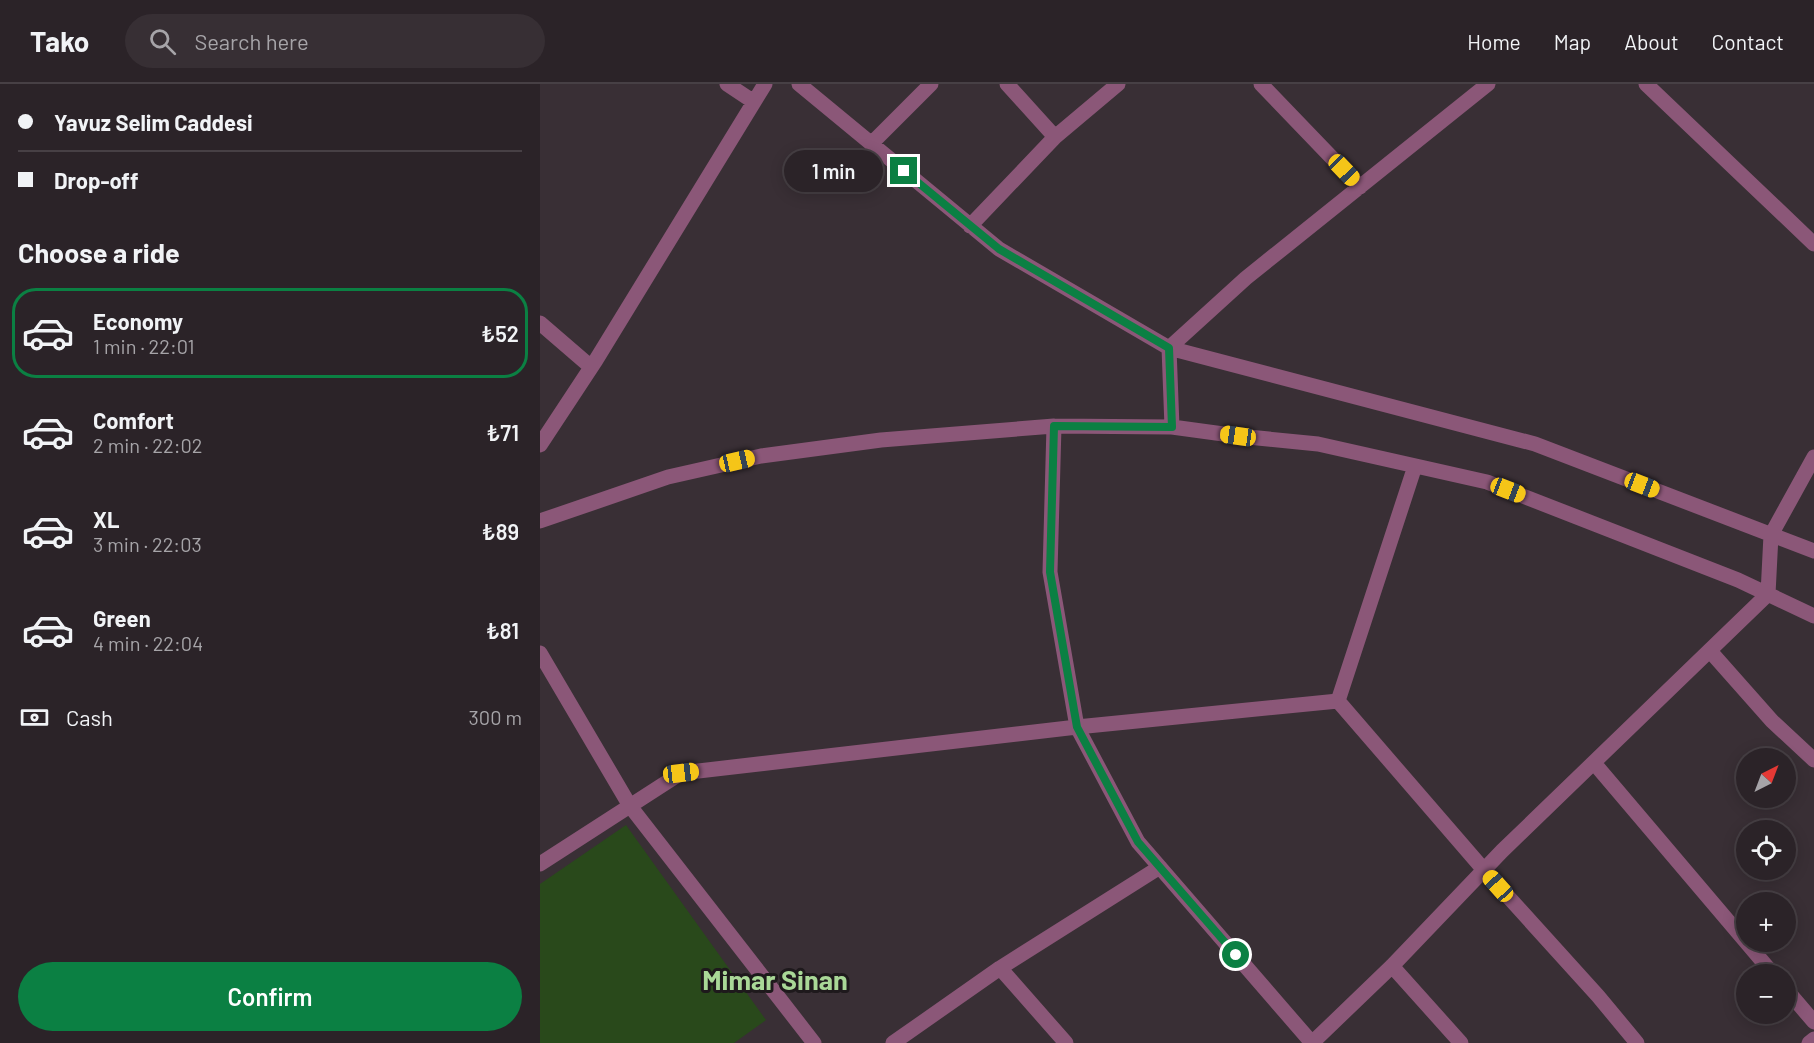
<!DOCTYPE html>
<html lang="en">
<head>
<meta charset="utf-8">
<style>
	:root { --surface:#2b2328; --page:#372f34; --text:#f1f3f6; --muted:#a6a4a8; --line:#474045; --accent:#0b8043 }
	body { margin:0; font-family:Barlow,sans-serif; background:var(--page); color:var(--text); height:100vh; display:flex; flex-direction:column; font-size:22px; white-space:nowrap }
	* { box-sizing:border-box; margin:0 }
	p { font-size:20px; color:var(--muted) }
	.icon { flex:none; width:33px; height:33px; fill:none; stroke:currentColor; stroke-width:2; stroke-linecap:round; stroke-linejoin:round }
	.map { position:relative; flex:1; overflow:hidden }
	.drawer { display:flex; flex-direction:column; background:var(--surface); width:540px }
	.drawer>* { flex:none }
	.banner { display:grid; align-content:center; height:132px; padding:0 18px; background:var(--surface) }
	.needle { width:39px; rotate:42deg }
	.buttons { position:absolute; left:1196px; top:664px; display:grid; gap:12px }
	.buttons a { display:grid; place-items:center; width:60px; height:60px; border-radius:50%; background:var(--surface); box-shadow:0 3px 15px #0003,0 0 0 2px var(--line); font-size:30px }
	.end { position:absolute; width:27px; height:27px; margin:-14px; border:8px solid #0b8043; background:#fff; box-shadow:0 0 0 3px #fff }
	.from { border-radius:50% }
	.bubble { position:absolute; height:42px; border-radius:21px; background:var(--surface); box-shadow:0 3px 15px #0003,0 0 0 2px var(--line); font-size:20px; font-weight:600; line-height:42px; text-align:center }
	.car { position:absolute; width:18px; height:36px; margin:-18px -9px; border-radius:8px; box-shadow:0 0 4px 2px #0007; background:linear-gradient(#f5c518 24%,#345 0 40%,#f5c518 0 76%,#345 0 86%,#f5c518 0) }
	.banner b { display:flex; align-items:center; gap:21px; height:57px; font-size:22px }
	.banner b+b { border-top:2px solid var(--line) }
	.banner i { width:15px; height:15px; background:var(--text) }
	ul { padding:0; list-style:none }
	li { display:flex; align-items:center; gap:18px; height:90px; margin:0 12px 9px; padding:0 6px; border:3px solid transparent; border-radius:24px }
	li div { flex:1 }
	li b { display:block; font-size:22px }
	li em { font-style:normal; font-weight:600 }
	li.active { border-color:var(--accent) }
	li>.icon { width:54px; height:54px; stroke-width:1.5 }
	h2 { padding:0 18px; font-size:27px; line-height:72px }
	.pay { display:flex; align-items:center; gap:15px; height:66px; padding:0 18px; font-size:22px }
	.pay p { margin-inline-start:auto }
	.action { display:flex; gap:12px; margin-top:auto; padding:12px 18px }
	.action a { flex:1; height:69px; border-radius:36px; background:var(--accent); color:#fff; font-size:24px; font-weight:600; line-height:69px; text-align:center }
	header { display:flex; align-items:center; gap:36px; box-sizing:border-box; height:84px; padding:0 30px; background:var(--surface); border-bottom:2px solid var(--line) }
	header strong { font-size:28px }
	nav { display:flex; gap:33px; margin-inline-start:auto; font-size:21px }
	.search { width:420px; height:54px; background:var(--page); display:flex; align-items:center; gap:15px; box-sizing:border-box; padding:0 21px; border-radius:33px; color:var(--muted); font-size:22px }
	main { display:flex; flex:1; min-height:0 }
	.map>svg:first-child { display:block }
	.green { fill:#29491b }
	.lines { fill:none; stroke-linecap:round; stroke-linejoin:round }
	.minor { stroke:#8b5778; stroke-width:15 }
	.route { stroke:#0b8043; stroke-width:8 }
	.labels { text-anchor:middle; stroke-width:6; stroke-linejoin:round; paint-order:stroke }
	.district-label { font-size:27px; font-weight:bold; fill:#a9d897; stroke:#1e191c }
</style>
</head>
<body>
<header>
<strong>Tako</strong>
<div class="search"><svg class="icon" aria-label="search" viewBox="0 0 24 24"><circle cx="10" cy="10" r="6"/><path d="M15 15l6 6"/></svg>Search here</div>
<nav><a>Home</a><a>Map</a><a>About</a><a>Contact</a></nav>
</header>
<main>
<section class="drawer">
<div class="banner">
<b><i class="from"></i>Yavuz Selim Caddesi</b>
<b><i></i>Drop-off</b>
</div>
<h2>Choose a ride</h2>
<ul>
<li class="active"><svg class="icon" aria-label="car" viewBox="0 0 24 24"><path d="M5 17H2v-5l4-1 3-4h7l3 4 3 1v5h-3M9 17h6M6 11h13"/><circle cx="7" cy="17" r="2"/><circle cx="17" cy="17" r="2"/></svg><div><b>Economy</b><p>1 min · 22:01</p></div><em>₺52</em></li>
<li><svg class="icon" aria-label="car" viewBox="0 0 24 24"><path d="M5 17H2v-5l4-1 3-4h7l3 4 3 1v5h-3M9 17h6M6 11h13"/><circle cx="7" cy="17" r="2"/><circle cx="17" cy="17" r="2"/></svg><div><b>Comfort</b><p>2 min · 22:02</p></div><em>₺71</em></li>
<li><svg class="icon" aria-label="car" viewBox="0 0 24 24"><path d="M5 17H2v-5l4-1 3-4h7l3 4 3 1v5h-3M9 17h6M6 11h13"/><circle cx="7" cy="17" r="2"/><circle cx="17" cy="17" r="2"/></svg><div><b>XL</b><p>3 min · 22:03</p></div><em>₺89</em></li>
<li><svg class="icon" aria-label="car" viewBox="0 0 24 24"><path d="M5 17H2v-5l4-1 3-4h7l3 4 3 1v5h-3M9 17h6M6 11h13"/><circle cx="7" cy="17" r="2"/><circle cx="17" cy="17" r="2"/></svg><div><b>Green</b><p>4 min · 22:04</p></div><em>₺81</em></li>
</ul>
<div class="pay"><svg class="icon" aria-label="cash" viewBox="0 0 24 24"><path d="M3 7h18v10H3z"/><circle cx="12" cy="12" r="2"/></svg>Cash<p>300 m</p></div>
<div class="action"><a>Confirm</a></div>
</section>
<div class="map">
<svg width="1274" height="959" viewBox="0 0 1274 959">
	<rect width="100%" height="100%" fill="#392f35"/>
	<path class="green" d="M 86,741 L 226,936 L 194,959 L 0,959 L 0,800 Z"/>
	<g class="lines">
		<path class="minor" d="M 187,0 L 214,18
			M 259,0 L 459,165 L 629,264 L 995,360 L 1274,467
			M 467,0 L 515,53 L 578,0
			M 721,0 L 820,103
			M 1106,0 L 1274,160
			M 331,60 L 391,0
			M 430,142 L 515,53
			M 0,239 L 51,283
			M 514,342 L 510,488 L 537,643 L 598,758 L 772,959
			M 632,343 L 629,264 L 706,194 L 948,0
			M 0,361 L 56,276 L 225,0
			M 0,437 L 128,393 L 221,372 L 341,356 L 514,342 L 632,343 L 698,352 L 778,360 L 947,398 L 1198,496 L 1274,532
			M 1170,567 L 1232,637 L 1274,676
			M 0,569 L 90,722 L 274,959
			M 798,617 L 944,786 L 1058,912 L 1097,959
			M 798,617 L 875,382
			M 1054,679 L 1206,858
			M 0,780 L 141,689 L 537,643 L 798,617
			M 1206,858 L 1234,891
			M 852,882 L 921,959
			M 460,884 L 526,959
			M 1245,904 L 1274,938
			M 353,959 L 460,884 L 620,783
			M 772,959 L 852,882 L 962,767 L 1228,510 L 1231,451 L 1274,373
			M 1269,959 L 1274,955"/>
	</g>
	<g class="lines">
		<path class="route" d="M 364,87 L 459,165 L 629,264 L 632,343 L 514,342 L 510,488 L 537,643 L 598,758 L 696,871"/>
	</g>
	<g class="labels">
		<g class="district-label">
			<text x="235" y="906">Mimar Sinan</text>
		</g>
	</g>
</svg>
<div class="buttons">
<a><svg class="needle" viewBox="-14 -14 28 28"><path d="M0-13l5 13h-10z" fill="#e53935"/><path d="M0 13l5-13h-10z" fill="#a6a4a8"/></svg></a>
<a><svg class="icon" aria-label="locate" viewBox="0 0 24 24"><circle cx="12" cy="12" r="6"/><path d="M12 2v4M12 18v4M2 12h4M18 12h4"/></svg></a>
<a>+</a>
<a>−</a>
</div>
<i class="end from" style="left:696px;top:871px"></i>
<i class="end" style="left:364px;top:87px"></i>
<div class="bubble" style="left:244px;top:66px;width:99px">1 min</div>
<i class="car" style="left:804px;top:86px;rotate:136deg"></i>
<i class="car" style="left:698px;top:352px;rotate:278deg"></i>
<i class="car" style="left:197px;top:377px;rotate:77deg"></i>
<i class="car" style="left:1102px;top:401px;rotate:111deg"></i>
<i class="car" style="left:968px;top:406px;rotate:111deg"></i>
<i class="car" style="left:141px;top:689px;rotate:83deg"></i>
<i class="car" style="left:958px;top:802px;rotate:318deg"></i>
</div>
</main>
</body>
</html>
